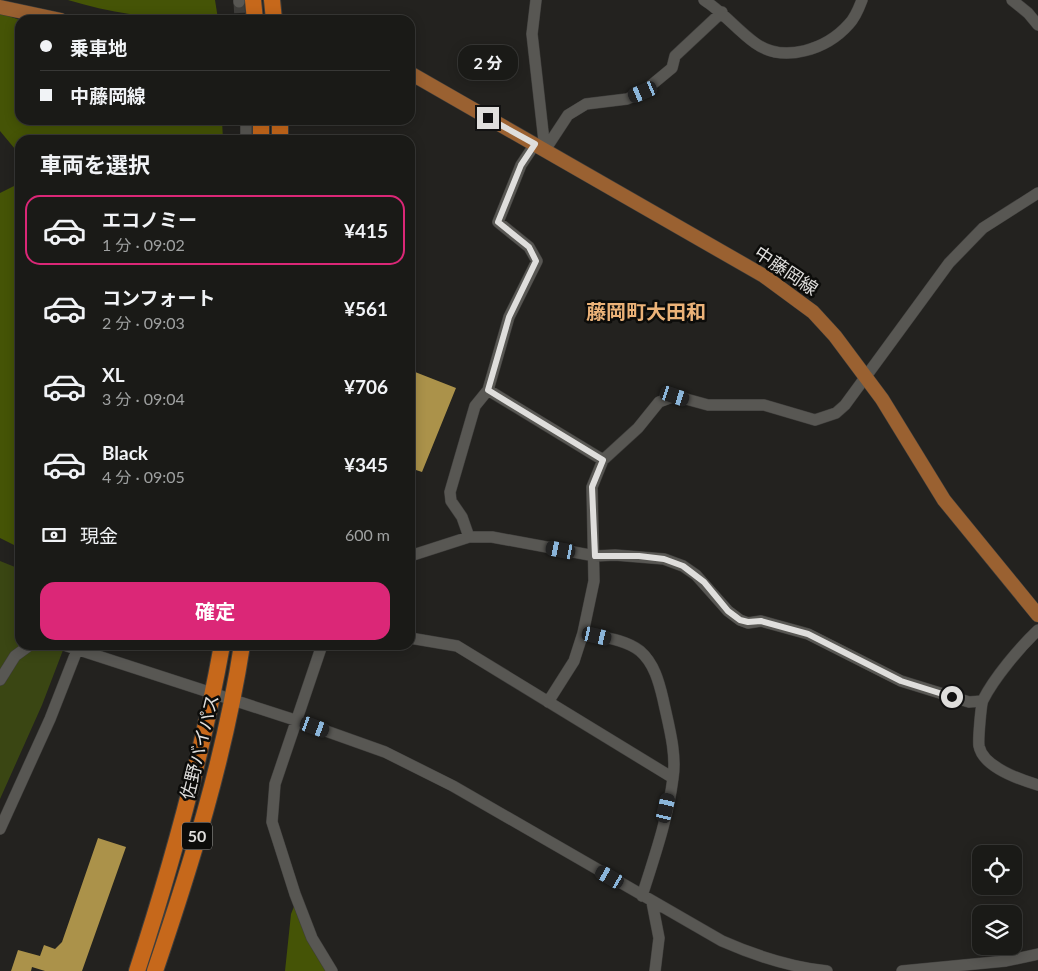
<!DOCTYPE html>
<html lang="ja">
<head>
<meta charset="utf-8">
<style>
	:root { --surface:#1a1a17; --page:#232320; --text:#f1f3f6; --muted:#9fa1a1; --line:#383836; --accent:#db2777 }
	body { margin:0; font-family:Lato,"Noto Sans JP",sans-serif; background:var(--page); color:var(--text); height:100vh; display:flex; flex-direction:column; font-size:19px; white-space:nowrap }
	* { box-sizing:border-box; margin:0 }
	p { font-size:16px; color:var(--muted) }
	.icon { flex:none; width:28px; height:28px; fill:none; stroke:currentColor; stroke-width:2; stroke-linecap:round; stroke-linejoin:round }
	.map { position:relative; flex:1; overflow:hidden }
	.panel { position:absolute; left:15px; top:135px; width:400px; height:515px; display:flex; flex-direction:column; background:var(--surface); border-radius:15px; box-shadow:0 2px 12px #0003,0 0 0 1px var(--line) }
	.panel>* { flex:none }
	.top-card { position:absolute; left:15px; top:15px; width:400px; height:110px; border-radius:15px; box-shadow:0 2px 12px #0003,0 0 0 1px var(--line); display:grid; align-content:center; height:110px; padding:0 25px; background:var(--surface) }
	.fabs { position:absolute; left:972px; top:845px; display:grid; gap:10px }
	.fabs a { display:grid; place-items:center; width:50px; height:50px; border-radius:10px; background:var(--surface); box-shadow:0 2px 12px #0003,0 0 0 1px var(--line); font-size:25px }
	.end { position:absolute; width:22px; height:22px; margin:-11px; border:6px solid #dfdedc; background:#111; box-shadow:0 0 0 2px #111 }
	.from { border-radius:50% }
	.bubble { position:absolute; height:35px; border-radius:15px; background:var(--surface); box-shadow:0 2px 12px #0003,0 0 0 1px var(--line); font-size:16px; font-weight:700; line-height:35px; text-align:center }
	.car { position:absolute; width:15px; height:30px; margin:-15px -8px; border-radius:6px; box-shadow:0 0 4px 1px #0007; background:linear-gradient(#222 24%,#8ab4d8 0 40%,#222 0 76%,#8ab4d8 0 86%,#222 0) }
	.top-card b { display:flex; align-items:center; gap:18px; height:48px; font-size:19px }
	.top-card b+b { border-top:1px solid var(--line) }
	.top-card i { width:12px; height:12px; background:var(--text) }
	ul { padding:0; list-style:none }
	li { display:flex; align-items:center; gap:15px; height:70px; margin:0 10px 8px; padding:0 15px; border:2px solid transparent; border-radius:15px }
	li div { flex:1 }
	li b { display:block; font-size:19px }
	li em { font-style:normal; font-weight:700 }
	li.on { border-color:var(--accent) }
	li>.icon { width:45px; height:45px; stroke-width:1.5 }
	h2 { padding:0 25px; font-size:22px; line-height:60px }
	.pay { display:flex; align-items:center; gap:12px; height:55px; padding:0 25px; font-size:19px }
	.pay p { margin-inline-start:auto }
	.action { display:flex; gap:10px; margin-top:auto; padding:10px 25px }
	.action a { flex:1; height:58px; border-radius:15px; background:var(--accent); color:#fff; font-size:20px; font-weight:700; line-height:58px; text-align:center }
	.map>svg:first-child { display:block }
	.green { fill:#3a4613 }
	.forest { fill:#455406 }
	.building { fill:#ab924a }
	.lines { fill:none; stroke-linecap:round; stroke-linejoin:round }
	.minor-tunnel { stroke:#3f3e3b; stroke-width:11; stroke-dasharray:11 5.5; stroke-linecap:butt }
	.minor-casing { stroke:#3f3e3c; stroke-width:12 }
	.major-casing { stroke:#3f3e3c; stroke-width:15 }
	.highway-casing { stroke:#3f3e3c; stroke-width:18 }
	.minor { stroke:#585753; stroke-width:11 }
	.major { stroke:#9a6131; stroke-width:14 }
	.highway { stroke:#c6681b; stroke-width:16 }
	.route { stroke:#dfdedc; stroke-width:6 }
	.labels { text-anchor:middle; stroke-width:5; stroke-linejoin:round; paint-order:stroke }
	.shield { fill:#0c0c0a; stroke:#a09f9d; stroke-width:1 }
	.shield-label { font-size:16px; font-weight:bold; fill:#dfdedc }
	.street-label { font-size:18px; fill:#dfdedc; stroke:#0c0c0a }
	.quarter-label { font-size:20px; font-weight:bold; fill:#ebb278; stroke:#0c0c0a }
</style>
</head>
<body>
<div class="map">
<svg width="1038" height="971" viewBox="0 0 1038 971">
	<rect width="100%" height="100%" fill="#23221f"/>
	<path class="green" d="M 0,561 L 20,569 L 20,645 L 65,645 L 42,705 L 0,799 Z"/>
	<path class="forest" d="M 68,0 L 215,0 L 218,19 C 169,22 114,14 68,0 Z
		M 0,13 L 20,20 L 20,120 L 222,120 L 223,140 L 20,140 L 20,155 L 0,131 Z
		M 20,183 L 20,548 L 0,538 L 0,193 Z
		M 295,904 L 305,934 L 337,971 L 285,971 L 291,914 Z"/>
	<path class="building" d="M 410,370 L 456,388 L 422,472 L 410,468 Z
		M 98,838 L 126,847 L 82,971 L 45,971 L 32,967 L 31,971 L 11,971 L 18,950 L 40,956 L 44,945 L 55,949 L 62,942 Z"/>
	<g class="lines">
		<path class="minor-tunnel" d="M 239,2 L 240,20"/>
		<defs>
			<path id="minor" d="M 239,0 L 239,2
				M 536,0 L 532,34 L 545,150
				M 704,0 C 723,12 737,30 755,43 C 784,64 827,49 849,24 C 855,18 859,8 862,0
				M 1012,0 L 1028,13 L 1038,25
				M 246,140 L 246,120
				M 545,150 L 568,115 L 586,104 L 627,99 L 643,92 L 672,68 L 675,56 L 722,12
				M 488,390 L 603,460
				M 469,537 L 462,517 L 451,501 L 450,492 L 475,406 L 488,390 L 509,317 L 537,261 L 529,247 L 498,222 L 521,165 L 535,144
				M 410,556 L 469,537 L 492,537 L 595,556 L 615,555 L 664,559 L 683,566 L 696,575 L 728,611 L 740,620 L 748,623 L 761,621 L 808,634 L 901,681 L 969,702 L 982,701
				M 1038,630 C 1020,647 994,678 983,700 C 981,704 978,740 979,746 C 983,767 1021,780 1038,785
				M 410,638 L 457,646 L 673,778
				M 64,645 L 298,721 L 385,752 L 453,786 L 722,941 C 756,956 790,967 827,971
				M 322,645 L 275,784 L 272,822 L 295,894 L 312,938 L 332,971
				M 0,680 L 15,656 L 30,645
				M 548,702 L 574,661 L 583,633
				M 0,829 L 50,719 L 79,645
				M 642,896 C 654,858 668,818 673,778 C 677,753 668,723 663,699 C 659,682 654,663 640,651 C 625,639 601,637 583,633 L 594,581 L 592,487 L 603,460 L 638,428 L 659,402 L 675,396 L 708,405 L 764,405 L 815,420 L 836,413 L 845,405 L 949,263 L 983,228 L 1038,193
				M 652,902 L 659,938 L 655,971
				M 902,971 L 1006,961 L 1038,954"/>
			<path id="major" d="M 0,7 L 61,20
				M 410,73 L 764,276 L 813,312 L 835,336 L 882,399 L 944,500 L 1038,615"/>
			<path id="highway" d="M 253,0 L 255,20
				M 272,0 L 274,20
				M 261,120 L 261,140
				M 280,120 L 280,140
				M 137,971 C 172,864 202,756 222,645
				M 155,971 C 191,865 225,756 242,645"/>
		</defs>
		<use href="#minor" class="minor-casing"/>
		<use href="#major" class="major-casing"/>
		<use href="#highway" class="highway-casing"/>
		<use href="#minor" class="minor"/>
		<use href="#major" class="major"/>
		<use href="#highway" class="highway"/>
	</g>
	<g class="lines">
		<path class="route" d="M 488,118 L 535,144 L 521,165 L 498,222 L 529,247 L 536,261 L 509,317 L 488,390 L 603,460 L 592,487 L 595,556 L 639,556 L 664,559 L 683,566 L 704,582 L 728,611 L 740,620 L 748,622 L 761,621 L 808,634 L 901,681 L 952,697"/>
	</g>
	<g class="labels">
		<rect class="shield" x="182" y="822.5" width="30" height="27" rx="4"/>
		<g class="shield-label">
			<text x="197" y="842">50</text>
		</g>
		<g class="street-label">
			<text transform="translate(786 271) rotate(34)" y="6">中藤岡線</text>
			<text transform="translate(200 747) rotate(-76)" y="6">佐野バイパス</text>
		</g>
		<g class="quarter-label">
			<text x="646" y="319">藤岡町大田和</text>
		</g>
	</g>
</svg>
<div class="fabs">
<a><svg class="icon" aria-label="locate" viewBox="0 0 24 24"><circle cx="12" cy="12" r="6"/><path d="M12 2v4M12 18v4M2 12h4M18 12h4"/></svg></a>
<a><svg class="icon" aria-label="layers" viewBox="0 0 24 24"><path d="M12 4l9 5-9 5-9-5zM3 14l9 5 9-5"/></svg></a>
</div>
<i class="end from" style="left:952px;top:697px"></i>
<i class="end" style="left:488px;top:118px"></i>
<div class="bubble" style="left:458px;top:45px;width:60px">2 分</div>
<i class="car" style="left:643px;top:92px;rotate:247deg"></i>
<i class="car" style="left:675px;top:396px;rotate:108deg"></i>
<i class="car" style="left:561px;top:550px;rotate:281deg"></i>
<i class="car" style="left:597px;top:636px;rotate:103deg"></i>
<i class="car" style="left:315px;top:727px;rotate:110deg"></i>
<i class="car" style="left:666px;top:808px;rotate:13deg"></i>
<i class="car" style="left:610px;top:877px;rotate:300deg"></i>
<div class="top-card">
<b><i class="from"></i>乗車地</b>
<b><i></i>中藤岡線</b>
</div>
<section class="panel">
<h2>車両を選択</h2>
<ul>
<li class="on"><svg class="icon" aria-label="car" viewBox="0 0 24 24"><path d="M5 17H2v-5l4-1 3-4h7l3 4 3 1v5h-3M9 17h6M6 11h13"/><circle cx="7" cy="17" r="2"/><circle cx="17" cy="17" r="2"/></svg><div><b>エコノミー</b><p>1 分 · 09:02</p></div><em>¥415</em></li>
<li><svg class="icon" aria-label="car" viewBox="0 0 24 24"><path d="M5 17H2v-5l4-1 3-4h7l3 4 3 1v5h-3M9 17h6M6 11h13"/><circle cx="7" cy="17" r="2"/><circle cx="17" cy="17" r="2"/></svg><div><b>コンフォート</b><p>2 分 · 09:03</p></div><em>¥561</em></li>
<li><svg class="icon" aria-label="car" viewBox="0 0 24 24"><path d="M5 17H2v-5l4-1 3-4h7l3 4 3 1v5h-3M9 17h6M6 11h13"/><circle cx="7" cy="17" r="2"/><circle cx="17" cy="17" r="2"/></svg><div><b>XL</b><p>3 分 · 09:04</p></div><em>¥706</em></li>
<li><svg class="icon" aria-label="car" viewBox="0 0 24 24"><path d="M5 17H2v-5l4-1 3-4h7l3 4 3 1v5h-3M9 17h6M6 11h13"/><circle cx="7" cy="17" r="2"/><circle cx="17" cy="17" r="2"/></svg><div><b>Black</b><p>4 分 · 09:05</p></div><em>¥345</em></li>
</ul>
<div class="pay"><svg class="icon" aria-label="cash" viewBox="0 0 24 24"><path d="M3 7h18v10H3z"/><circle cx="12" cy="12" r="2"/></svg>現金<p>600 m</p></div>
<div class="action"><a>確定</a></div>
</section>
</div>
</body>
</html>
